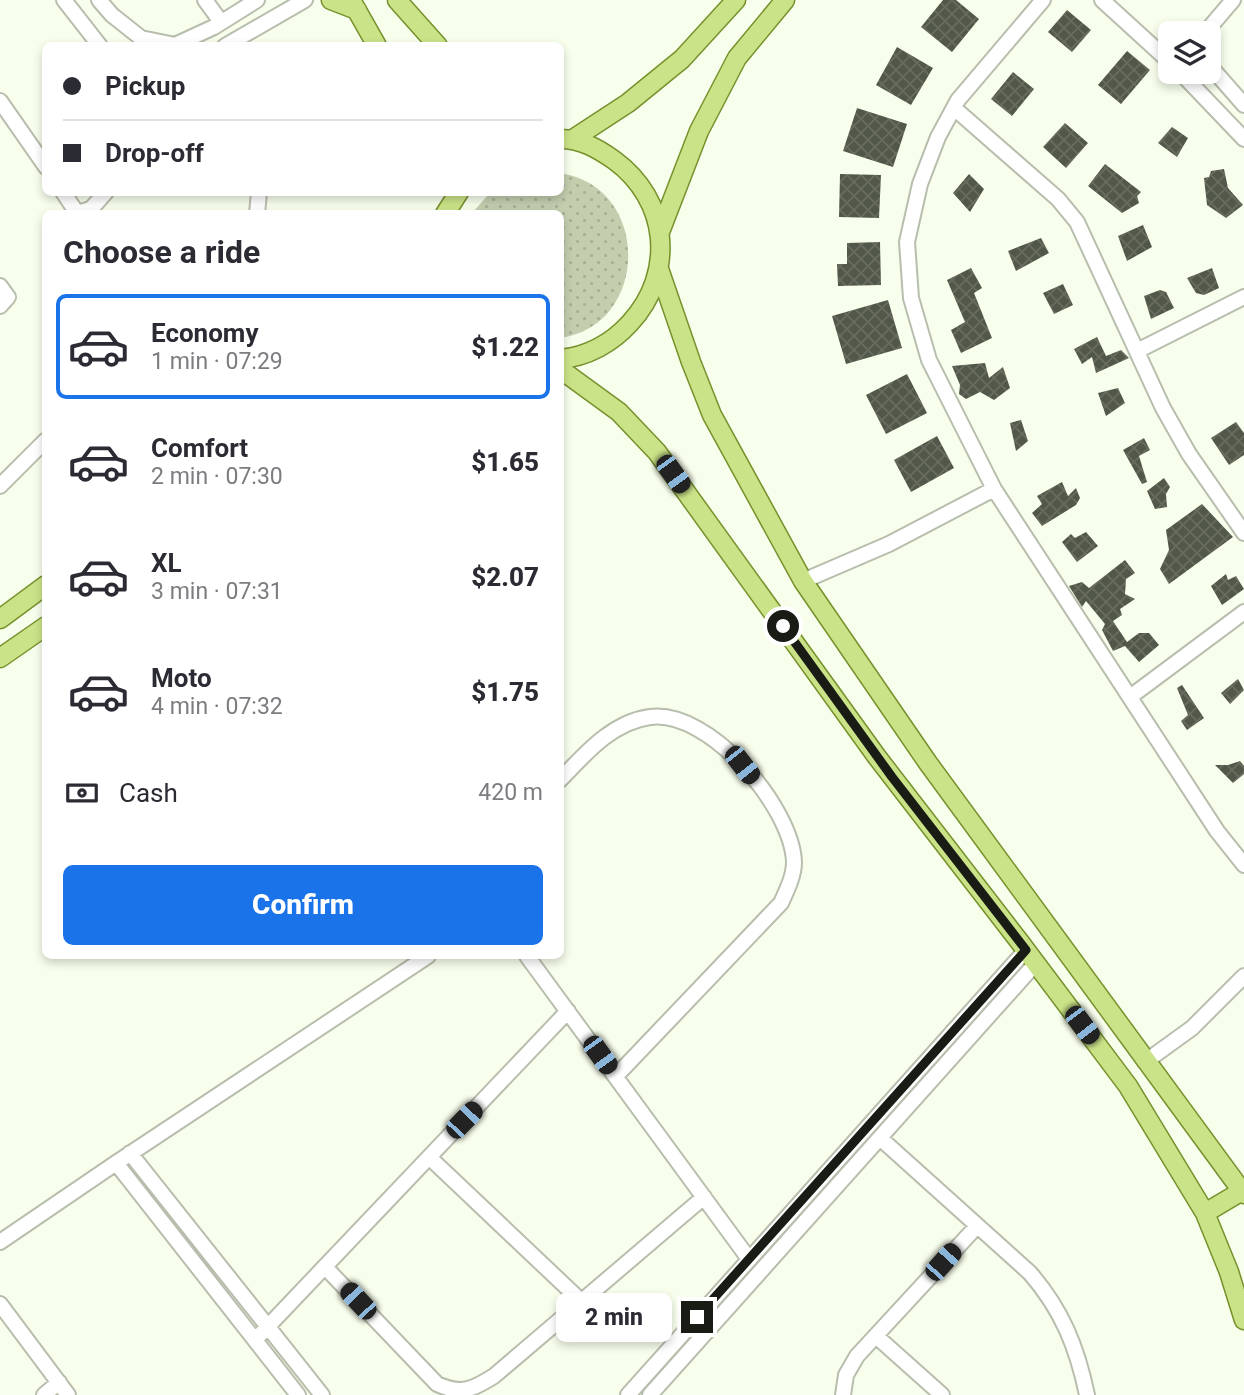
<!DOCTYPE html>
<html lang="en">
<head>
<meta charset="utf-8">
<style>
	:root { --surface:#fff; --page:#f7f7f7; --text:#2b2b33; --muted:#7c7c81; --line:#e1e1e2; --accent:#1a73e8 }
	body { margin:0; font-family:Roboto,sans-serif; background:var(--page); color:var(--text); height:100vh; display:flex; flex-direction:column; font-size:26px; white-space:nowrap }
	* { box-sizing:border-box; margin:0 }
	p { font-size:23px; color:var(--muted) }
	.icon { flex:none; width:38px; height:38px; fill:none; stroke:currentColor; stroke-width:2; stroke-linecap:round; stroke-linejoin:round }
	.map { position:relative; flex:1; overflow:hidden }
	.details { position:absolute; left:42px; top:210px; width:522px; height:749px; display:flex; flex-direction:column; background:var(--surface); border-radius:10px; box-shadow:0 4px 10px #0003 }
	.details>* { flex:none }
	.top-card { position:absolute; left:42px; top:42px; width:522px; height:154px; border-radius:10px; box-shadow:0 4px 10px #0003; display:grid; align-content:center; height:154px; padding:0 21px; background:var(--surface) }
	.fabs { position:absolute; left:1158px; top:21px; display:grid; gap:14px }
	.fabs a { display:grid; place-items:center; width:63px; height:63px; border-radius:10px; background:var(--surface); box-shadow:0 4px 10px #0003; font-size:35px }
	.end { position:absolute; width:32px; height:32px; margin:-16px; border:9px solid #191b15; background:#fff; box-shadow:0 0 0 4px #fff }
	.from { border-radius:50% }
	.bubble { position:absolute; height:49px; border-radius:10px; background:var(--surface); box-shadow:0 4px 10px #0003; font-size:23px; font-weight:800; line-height:49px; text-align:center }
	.car { position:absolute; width:21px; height:42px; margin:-21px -10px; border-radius:9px; box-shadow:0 0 5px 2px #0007; background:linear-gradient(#222 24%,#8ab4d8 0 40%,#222 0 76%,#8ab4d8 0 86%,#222 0) }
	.top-card b { display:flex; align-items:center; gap:24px; height:66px; font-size:26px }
	.top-card b+b { border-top:2px solid var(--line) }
	.top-card i { width:18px; height:18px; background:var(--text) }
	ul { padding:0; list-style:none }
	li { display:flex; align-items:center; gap:21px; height:105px; margin:0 14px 10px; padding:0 7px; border:4px solid transparent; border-radius:10px }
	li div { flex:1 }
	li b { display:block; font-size:26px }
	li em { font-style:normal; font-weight:800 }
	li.current { border-color:var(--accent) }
	li>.icon { width:63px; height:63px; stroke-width:1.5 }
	h2 { padding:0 21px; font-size:32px; line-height:84px }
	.pay { display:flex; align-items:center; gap:18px; height:77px; padding:0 21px; font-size:26px }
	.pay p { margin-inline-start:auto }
	.cta { display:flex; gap:14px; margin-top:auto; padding:14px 21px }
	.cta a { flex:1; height:80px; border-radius:10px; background:var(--accent); color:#fff; font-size:28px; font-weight:800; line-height:80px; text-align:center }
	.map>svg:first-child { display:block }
	.grass { fill:url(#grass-dots) }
	.building { fill:url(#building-cross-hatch) }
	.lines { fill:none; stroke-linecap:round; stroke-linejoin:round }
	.minor-casing { stroke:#b8bead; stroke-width:18 }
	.major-casing { stroke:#76912c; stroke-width:21 }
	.minor { stroke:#fff; stroke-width:14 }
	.major { stroke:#cbe388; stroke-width:18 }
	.route { stroke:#191b15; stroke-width:9 }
</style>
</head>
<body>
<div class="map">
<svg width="1244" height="1395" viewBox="0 0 1244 1395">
	<defs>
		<pattern id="grass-dots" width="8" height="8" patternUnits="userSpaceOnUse" patternTransform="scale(1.75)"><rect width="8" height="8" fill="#c3ceaf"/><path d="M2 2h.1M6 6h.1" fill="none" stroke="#a7b096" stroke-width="1.8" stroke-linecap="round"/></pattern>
		<pattern id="building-cross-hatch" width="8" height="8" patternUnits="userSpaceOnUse" patternTransform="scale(1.75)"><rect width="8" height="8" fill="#525849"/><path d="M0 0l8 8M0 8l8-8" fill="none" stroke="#676c5f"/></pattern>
	</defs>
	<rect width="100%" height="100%" fill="#f8feec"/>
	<path class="grass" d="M 560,173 C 653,187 649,327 560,338 L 560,214 L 472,213 L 490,193 L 560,192 Z"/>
	<path class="building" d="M 943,0 L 956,0 L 979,19 L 952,52 L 921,27 Z
		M 1067,10 L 1091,30 L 1072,52 L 1048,32 Z
		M 897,47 L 933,68 L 911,105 L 876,85 Z
		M 1127,51 L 1150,70 L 1121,104 L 1098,85 Z
		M 1013,72 L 1034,89 L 1012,116 L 991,99 Z
		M 857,108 L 907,124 L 893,167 L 843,151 Z
		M 1065,123 L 1088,143 L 1066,168 L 1043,147 Z
		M 1172,127 L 1188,138 L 1177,157 L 1158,143 Z
		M 1105,164 L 1141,192 L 1137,196 L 1139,203 L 1122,213 L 1088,186 Z
		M 1224,169 L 1228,188 L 1243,205 L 1226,218 L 1207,205 L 1204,178 L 1209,177 L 1211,171 Z
		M 840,174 L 881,175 L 879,218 L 839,217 Z
		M 969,174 L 984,189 L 970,212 L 953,193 Z
		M 1143,225 L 1152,247 L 1127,261 L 1118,236 Z
		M 1041,238 L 1049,253 L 1016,271 L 1008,251 Z
		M 880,242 L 881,285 L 838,286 L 837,264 L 847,264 L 847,243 Z
		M 971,268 L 982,288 L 974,293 L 992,338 L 961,353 L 951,330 L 965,322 L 947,280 Z
		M 1212,268 L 1219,288 L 1204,295 L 1196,293 L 1187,278 Z
		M 1063,284 L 1073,305 L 1054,314 L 1043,293 Z
		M 1160,290 L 1166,292 L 1174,308 L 1151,319 L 1144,296 Z
		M 888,300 L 902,348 L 846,364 L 832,316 Z
		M 1097,337 L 1106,356 L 1121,350 L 1129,358 L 1096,373 L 1092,357 L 1082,364 L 1074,349 Z
		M 985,363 L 989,378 L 1003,367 L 1010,388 L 994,400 L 980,392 L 966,399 L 959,394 L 960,385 L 952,366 Z
		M 907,374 L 927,413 L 886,434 L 866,395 Z
		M 1118,388 L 1125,403 L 1106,416 L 1098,393 Z
		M 1021,420 L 1028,441 L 1016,451 L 1010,423 Z
		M 1236,422 L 1244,433 L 1244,455 L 1229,465 L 1211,438 Z
		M 937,436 L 954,468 L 911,492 L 894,460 Z
		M 1144,438 L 1150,450 L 1139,456 L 1147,482 L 1142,484 L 1123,450 Z
		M 1164,478 L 1170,487 L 1166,494 L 1167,507 L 1155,509 L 1147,491 Z
		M 1062,482 L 1068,496 L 1076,488 L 1080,498 L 1076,505 L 1042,526 L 1032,513 L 1042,504 L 1037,496 Z
		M 1202,504 L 1233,537 L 1169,584 L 1160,569 L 1169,550 L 1166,530 Z
		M 1086,532 L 1098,546 L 1077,562 L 1062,542 L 1071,534 L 1075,538 Z
		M 1125,560 L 1135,573 L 1126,579 L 1125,594 L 1135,599 L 1120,609 L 1122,615 L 1113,621 L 1127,642 L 1139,633 L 1149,633 L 1159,645 L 1139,662 L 1125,646 L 1113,651 L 1102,630 L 1105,624 L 1086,601 L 1082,607 L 1069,586 L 1082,582 L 1089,588 Z
		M 1226,574 L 1228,580 L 1236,576 L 1244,589 L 1222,605 L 1211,586 Z
		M 1238,679 L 1244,690 L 1230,704 L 1221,693 Z
		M 1182,685 L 1204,718 L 1187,730 L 1181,721 L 1188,715 L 1177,688 Z
		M 1240,761 L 1244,766 L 1244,774 L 1233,783 L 1215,765 L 1228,765 Z"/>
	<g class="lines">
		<defs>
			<path id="minor" d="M 64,0 L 100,46
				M 99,0 L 112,15 L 141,38 L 175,45 L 214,27 L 257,0
				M 205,0 L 221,22
				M 1043,0 L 958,100 L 938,137 L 920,184 L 907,242 L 911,298 L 929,360 L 994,489 L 1217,831 L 1244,865
				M 1102,0 L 1171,63
				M 1205,33 L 1233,0
				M 225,46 L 305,0
				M 1209,65 L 1244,105
				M 1180,72 L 1244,139
				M 0,101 L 46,167
				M 954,108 L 1058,199 L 1077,222 L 1163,408 L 1189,454 L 1244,533
				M 63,192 L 77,213 L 91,209 L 106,192
				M 257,214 L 259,192
				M 0,286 L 8,297 L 0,306
				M 1137,351 L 1244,297
				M 0,486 L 46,440
				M 803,581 L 889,544 L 994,489
				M 1130,697 L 1244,612
				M 560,780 C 585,754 612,722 650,717 C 709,709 792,807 794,862 C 794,876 787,890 781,903 L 616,1076
				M 527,956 L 749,1259
				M 1145,1062 L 1192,1028 L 1244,976
				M 880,1138 L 1030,1273 C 1062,1310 1077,1347 1087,1395
				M 130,1153 L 322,1395
				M 429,1157 L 581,1301
				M 116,1163 L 298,1395
				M 0,1242 L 116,1163 L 428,956
				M 325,1267 L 437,1384 C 461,1395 472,1390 494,1376 L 704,1197
				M 0,1304 L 68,1395
				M 876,1336 L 942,1395
				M 255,1340 L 568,1011
				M 44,1395 L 59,1382
				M 628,1395 L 1026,950
				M 650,1395 L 1036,963
				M 843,1395 L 846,1375 L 857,1356 L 977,1226"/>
			<path id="major" d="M 331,0 L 357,10
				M 351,0 L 377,46
				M 397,0 L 438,46
				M 560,139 C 581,139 597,148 614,160 C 669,200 676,273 630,323 C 612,343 587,357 560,359
				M 573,139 L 628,103 L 682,59 L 736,0
				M 445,214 L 459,192
				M 660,232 L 699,131 L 737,58 L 785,0
				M 659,269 L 691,362 L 712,415 L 803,581 L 928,763 L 1244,1194
				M 560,369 L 619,412 L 657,452 L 877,757 L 1019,941 L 1128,1086 L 1205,1213 L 1229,1272 L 1244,1320
				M 0,619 L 46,585
				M 0,658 L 46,626
				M 1205,1213 L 1242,1191"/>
		</defs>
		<use href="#minor" class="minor-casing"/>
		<use href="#major" class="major-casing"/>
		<use href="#minor" class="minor"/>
		<use href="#major" class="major"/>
	</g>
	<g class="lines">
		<path class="route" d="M 697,1317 L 1026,950 L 892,777 L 783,626"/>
	</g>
</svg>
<div class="fabs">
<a><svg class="icon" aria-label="layers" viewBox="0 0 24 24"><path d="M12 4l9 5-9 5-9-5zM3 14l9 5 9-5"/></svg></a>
</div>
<i class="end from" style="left:783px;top:626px"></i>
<i class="end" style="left:697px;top:1317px"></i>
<div class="bubble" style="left:556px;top:1293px;width:116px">2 min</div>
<i class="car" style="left:673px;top:474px;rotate:144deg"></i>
<i class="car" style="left:742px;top:765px;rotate:142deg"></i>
<i class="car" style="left:1082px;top:1025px;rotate:143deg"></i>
<i class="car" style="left:600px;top:1055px;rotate:144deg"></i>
<i class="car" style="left:464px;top:1120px;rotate:44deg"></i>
<i class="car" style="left:943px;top:1262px;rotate:42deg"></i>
<i class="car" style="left:358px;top:1301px;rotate:317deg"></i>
<div class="top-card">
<b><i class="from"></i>Pickup</b>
<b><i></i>Drop-off</b>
</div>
<section class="details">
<h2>Choose a ride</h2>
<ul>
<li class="current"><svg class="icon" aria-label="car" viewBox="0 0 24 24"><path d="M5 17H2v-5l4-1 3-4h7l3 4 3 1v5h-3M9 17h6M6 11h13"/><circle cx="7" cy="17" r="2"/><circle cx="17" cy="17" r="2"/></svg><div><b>Economy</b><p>1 min · 07:29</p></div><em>$1.22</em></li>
<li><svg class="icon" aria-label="car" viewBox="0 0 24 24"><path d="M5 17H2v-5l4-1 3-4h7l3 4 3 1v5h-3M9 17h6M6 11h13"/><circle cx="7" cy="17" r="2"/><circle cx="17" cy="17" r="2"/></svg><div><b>Comfort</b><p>2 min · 07:30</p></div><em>$1.65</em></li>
<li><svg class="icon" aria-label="car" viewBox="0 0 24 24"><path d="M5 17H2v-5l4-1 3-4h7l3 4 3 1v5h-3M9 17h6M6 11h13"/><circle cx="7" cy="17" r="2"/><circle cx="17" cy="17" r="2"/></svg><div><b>XL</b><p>3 min · 07:31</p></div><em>$2.07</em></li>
<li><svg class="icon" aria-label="car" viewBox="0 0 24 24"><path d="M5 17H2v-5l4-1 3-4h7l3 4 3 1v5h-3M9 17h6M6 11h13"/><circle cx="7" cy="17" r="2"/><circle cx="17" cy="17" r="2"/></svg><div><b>Moto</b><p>4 min · 07:32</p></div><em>$1.75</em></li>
</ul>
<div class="pay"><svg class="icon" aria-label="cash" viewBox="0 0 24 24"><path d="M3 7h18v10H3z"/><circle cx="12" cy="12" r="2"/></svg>Cash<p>420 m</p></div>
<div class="cta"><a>Confirm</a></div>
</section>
</div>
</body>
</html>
